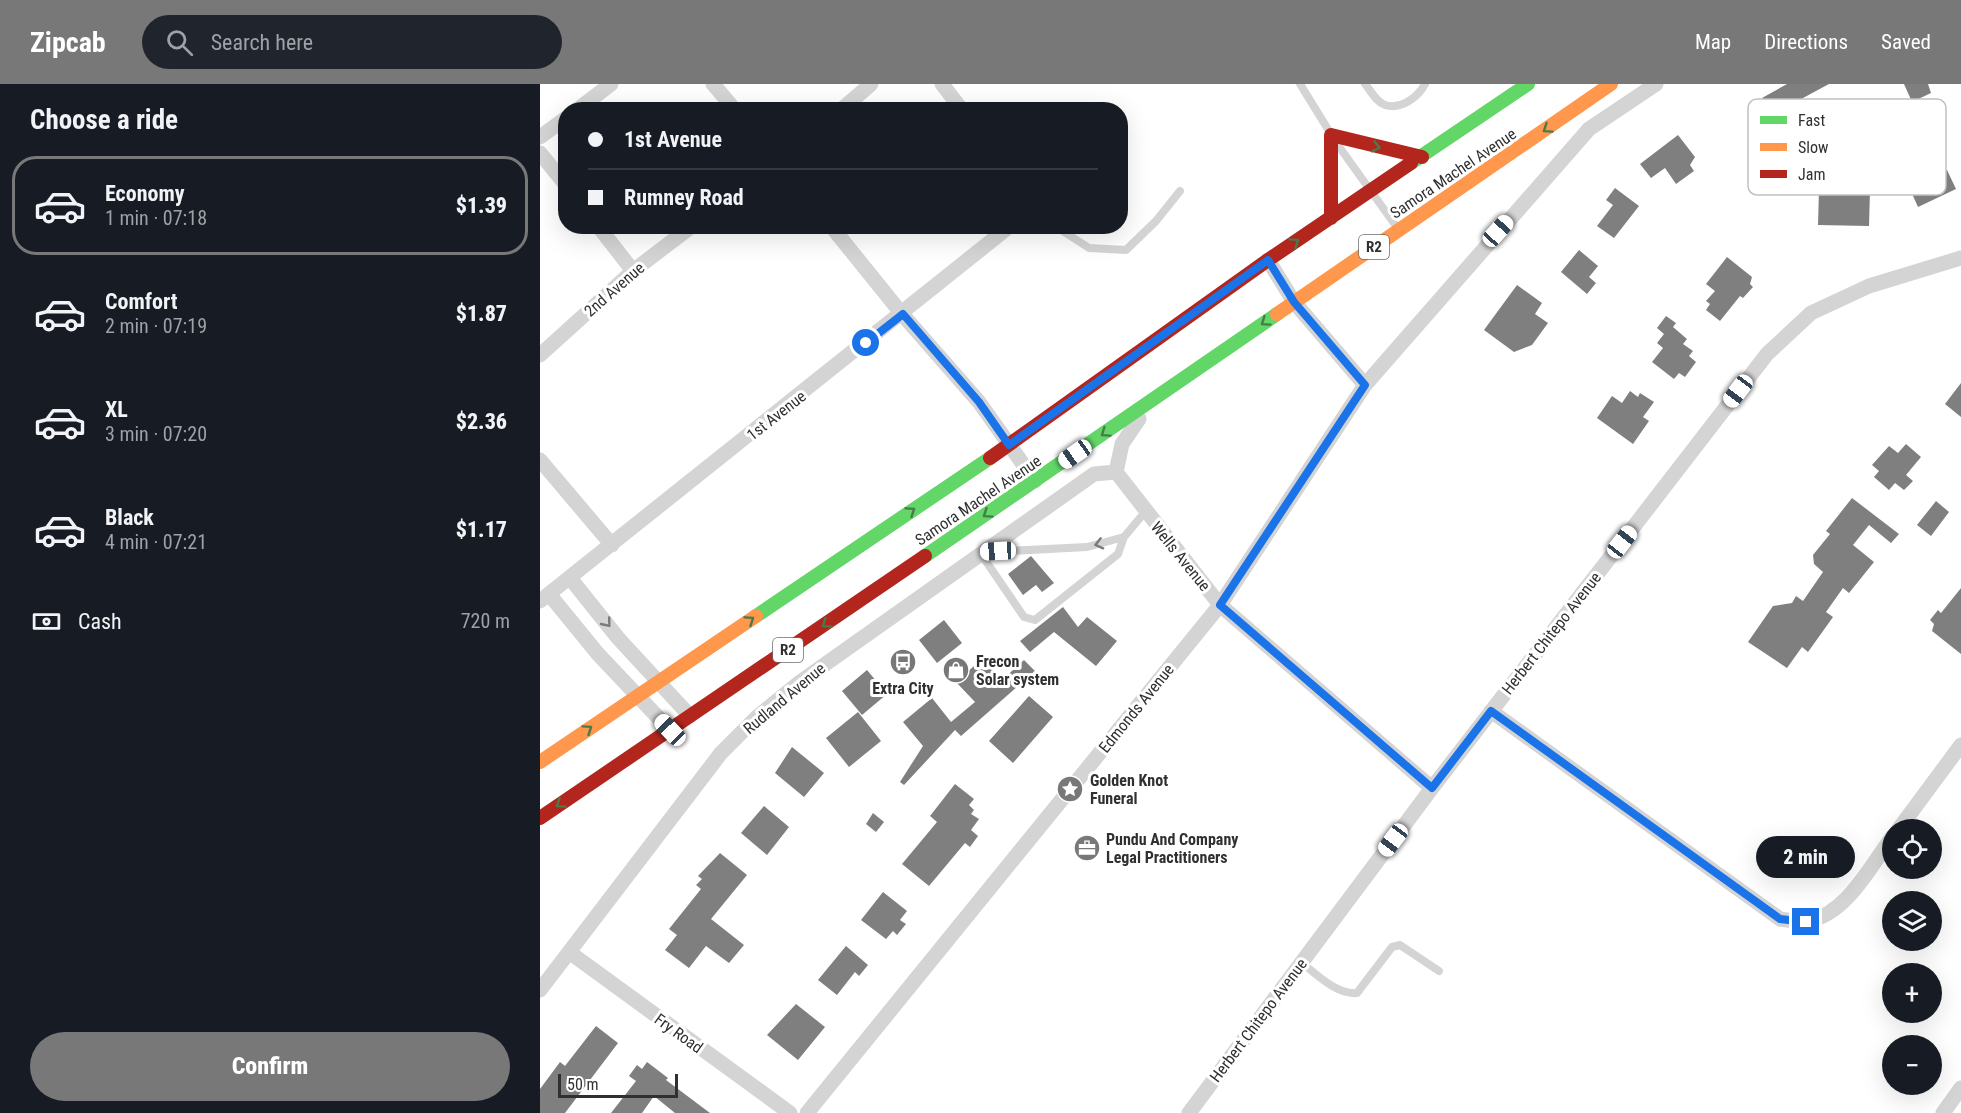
<!DOCTYPE html>
<html lang="en">
<head>
<meta charset="utf-8">
<style>
	:root { --surface:#171b24; --page:#20242c; --text:#f1f3f6; --muted:#9ea1a6; --line:#363941; --accent:#787878 }
	body { margin:0; font-family:"Roboto Condensed",sans-serif; background:var(--page); color:var(--text); height:100vh; display:flex; flex-direction:column; font-size:22px; white-space:nowrap }
	* { box-sizing:border-box; margin:0 }
	p { font-size:20px; color:var(--muted) }
	.icon { flex:none; width:33px; height:33px; fill:none; stroke:currentColor; stroke-width:2; stroke-linecap:round; stroke-linejoin:round }
	.map { position:relative; flex:1; overflow:hidden }
	.details { display:flex; flex-direction:column; background:var(--surface); width:540px }
	.details>* { flex:none }
	.hud { position:absolute; left:18px; top:18px; width:570px; height:132px; border-radius:24px; box-shadow:0 6px 24px #0002; display:grid; align-content:center; height:132px; padding:0 30px; background:var(--surface) }
	.controls { position:absolute; left:1342px; top:735px; display:grid; gap:12px }
	.controls a { display:grid; place-items:center; width:60px; height:60px; border-radius:50%; background:var(--surface); box-shadow:0 6px 24px #0002; font-size:30px }
	.scale { position:absolute; left:18px; bottom:15px; width:120px; box-sizing:border-box; padding-left:6px; border:3px solid #303030; border-top:0; font-size:16px; line-height:21px; white-space:nowrap; color:#303030; -webkit-text-stroke:4px #fff; paint-order:stroke }
	.end { position:absolute; width:27px; height:27px; margin:-14px; border:8px solid #1a73e8; background:#fff; box-shadow:0 0 0 3px #fff }
	.from { border-radius:50% }
	.bubble { position:absolute; height:42px; border-radius:21px; background:var(--surface); box-shadow:0 6px 24px #0002; font-size:20px; font-weight:800; line-height:42px; text-align:center }
	.car { position:absolute; width:18px; height:36px; margin:-18px -9px; border-radius:8px; box-shadow:0 0 4px 2px #0007; background:linear-gradient(#fff 24%,#345 0 40%,#fff 0 76%,#345 0 86%,#fff 0) }
	.hud b { display:flex; align-items:center; gap:21px; height:57px; font-size:22px }
	.hud b+b { border-top:2px solid var(--line) }
	.hud i { width:15px; height:15px; background:var(--text) }
	ul { padding:0; list-style:none }
	li { display:flex; align-items:center; gap:18px; height:99px; margin:0 12px 9px; padding:0 18px; border:3px solid transparent; border-radius:24px }
	li div { flex:1 }
	li b { display:block; font-size:22px }
	li em { font-style:normal; font-weight:800 }
	li.active { border-color:var(--accent) }
	li>.icon { width:54px; height:54px; stroke-width:1.5 }
	h2 { padding:0 30px; font-size:27px; line-height:72px }
	.pay { display:flex; align-items:center; gap:15px; height:66px; padding:0 30px; font-size:22px }
	.pay p { margin-inline-start:auto }
	.button { display:flex; gap:12px; margin-top:auto; padding:12px 30px }
	.button a { flex:1; height:69px; border-radius:36px; background:var(--accent); color:#fff; font-size:24px; font-weight:800; line-height:69px; text-align:center }
	header { display:flex; align-items:center; gap:36px; box-sizing:border-box; height:84px; padding:0 30px; background:var(--accent); color:#fff }
	header strong { font-size:28px }
	nav { display:flex; gap:33px; margin-inline-start:auto; font-size:21px }
	.search { width:420px; height:54px; background:var(--page); display:flex; align-items:center; gap:15px; box-sizing:border-box; padding:0 21px; border-radius:33px; color:var(--muted); font-size:22px }
	main { display:flex; flex:1; min-height:0 }
	.map>svg:first-child { display:block }
	.building { fill:#7f7f7f }
	.lines { fill:none; stroke-linecap:round; stroke-linejoin:round }
	.lane { stroke:#d4d4d4; stroke-width:8 }
	.street { stroke:#d4d4d4; stroke-width:15 }
	.fast { stroke:#63d668; stroke-width:14 }
	.slow { stroke:#ff974d; stroke-width:14 }
	.jam { stroke:#b3261e; stroke-width:14 }
	.oneway { stroke:#477b49 }
	.oneway2 { stroke:#7a7a7a }
	.route { stroke:#1a73e8; stroke-width:8 }
	.labels { text-anchor:middle; stroke-width:6; stroke-linejoin:round; paint-order:stroke }
	.shield { fill:#fff; stroke:#6e6e6e; stroke-width:1.5 }
	.shield-label { font-size:15px; font-weight:bold; fill:#303030 }
	.street-label { font-size:16px; fill:#303030; stroke:#fff }
	.poi-label { font-size:16px; font-weight:bold; fill:#303030; stroke:#fff; text-anchor:start }
	.key { fill:#fff; stroke:#c1c1c1; stroke-width:1.5 }
	.key-label { font-size:16px; fill:#303030 }
</style>
</head>
<body>
<header>
<strong>Zipcab</strong>
<div class="search"><svg class="icon" aria-label="search" viewBox="0 0 24 24"><circle cx="10" cy="10" r="6"/><path d="M15 15l6 6"/></svg>Search here</div>
<nav><a>Map</a><a>Directions</a><a>Saved</a></nav>
</header>
<main>
<section class="details">
<h2>Choose a ride</h2>
<ul>
<li class="active"><svg class="icon" aria-label="car" viewBox="0 0 24 24"><path d="M5 17H2v-5l4-1 3-4h7l3 4 3 1v5h-3M9 17h6M6 11h13"/><circle cx="7" cy="17" r="2"/><circle cx="17" cy="17" r="2"/></svg><div><b>Economy</b><p>1 min · 07:18</p></div><em>$1.39</em></li>
<li><svg class="icon" aria-label="car" viewBox="0 0 24 24"><path d="M5 17H2v-5l4-1 3-4h7l3 4 3 1v5h-3M9 17h6M6 11h13"/><circle cx="7" cy="17" r="2"/><circle cx="17" cy="17" r="2"/></svg><div><b>Comfort</b><p>2 min · 07:19</p></div><em>$1.87</em></li>
<li><svg class="icon" aria-label="car" viewBox="0 0 24 24"><path d="M5 17H2v-5l4-1 3-4h7l3 4 3 1v5h-3M9 17h6M6 11h13"/><circle cx="7" cy="17" r="2"/><circle cx="17" cy="17" r="2"/></svg><div><b>XL</b><p>3 min · 07:20</p></div><em>$2.36</em></li>
<li><svg class="icon" aria-label="car" viewBox="0 0 24 24"><path d="M5 17H2v-5l4-1 3-4h7l3 4 3 1v5h-3M9 17h6M6 11h13"/><circle cx="7" cy="17" r="2"/><circle cx="17" cy="17" r="2"/></svg><div><b>Black</b><p>4 min · 07:21</p></div><em>$1.17</em></li>
</ul>
<div class="pay"><svg class="icon" aria-label="cash" viewBox="0 0 24 24"><path d="M3 7h18v10H3z"/><circle cx="12" cy="12" r="2"/></svg>Cash<p>720 m</p></div>
<div class="button"><a>Confirm</a></div>
</section>
<div class="map">
<svg width="1421" height="1029" viewBox="0 0 1421 1029">
	<rect width="100%" height="100%" fill="#fff"/>
	<path class="building" d="M 1247,0 L 1289,0 L 1222,36 L 1216,25 L 1225,20 L 1222,14 Z
		M 1364,0 L 1388,0 L 1391,9 L 1372,18 Z
		M 1138,51 L 1155,73 L 1150,81 L 1154,87 L 1136,100 L 1125,84 L 1111,94 L 1100,80 Z
		M 1407,86 L 1416,105 L 1378,123 L 1369,103 Z
		M 1075,104 L 1099,122 L 1074,154 L 1057,142 L 1073,121 L 1066,116 Z
		M 1279,105 L 1330,106 L 1329,142 L 1278,141 Z
		M 1039,166 L 1058,182 L 1049,193 L 1056,199 L 1047,210 L 1021,188 Z
		M 1187,173 L 1212,193 L 1210,200 L 1213,203 L 1203,214 L 1200,212 L 1180,237 L 1166,226 L 1170,220 L 1166,217 L 1175,207 L 1166,200 Z
		M 977,201 L 1002,219 L 995,230 L 1008,239 L 992,261 L 974,268 L 944,246 Z
		M 1126,232 L 1136,239 L 1133,243 L 1147,255 L 1143,260 L 1153,267 L 1149,272 L 1156,278 L 1145,293 L 1139,289 L 1134,295 L 1112,278 L 1123,264 L 1117,259 L 1124,250 L 1117,244 Z
		M 1421,299 L 1421,333 L 1405,320 Z
		M 1090,307 L 1098,313 L 1100,309 L 1114,318 L 1103,333 L 1109,337 L 1093,360 L 1057,334 L 1072,312 L 1082,319 Z
		M 1366,360 L 1381,373 L 1366,391 L 1373,397 L 1364,406 L 1355,399 L 1349,406 L 1334,393 L 1339,387 L 1332,381 L 1349,362 L 1358,369 Z
		M 1312,414 L 1359,450 L 1351,459 L 1329,441 L 1313,461 L 1334,478 L 1309,509 L 1303,504 L 1286,528 L 1293,533 L 1268,568 L 1262,563 L 1247,584 L 1208,558 L 1233,522 L 1252,519 L 1256,512 L 1263,517 L 1283,488 L 1274,480 L 1273,471 L 1290,450 L 1286,447 Z
		M 1396,417 L 1409,428 L 1391,452 L 1377,441 Z
		M 491,472 L 514,499 L 502,508 L 496,501 L 483,511 L 468,490 Z
		M 1421,504 L 1421,570 L 1392,547 L 1394,540 L 1390,536 L 1398,526 L 1401,529 Z
		M 523,523 L 538,543 L 547,533 L 577,557 L 556,582 L 514,548 L 490,568 L 480,557 Z
		M 404,536 L 422,559 L 397,579 L 379,556 Z
		M 442,575 L 462,596 L 484,576 L 495,587 L 421,652 L 415,646 L 364,701 L 360,698 L 383,662 L 363,638 L 392,614 L 411,638 L 435,618 L 416,598 Z
		M 327,586 L 347,610 L 322,631 L 302,607 Z
		M 489,612 L 513,633 L 473,679 L 449,657 Z
		M 318,628 L 341,657 L 309,683 L 286,654 Z
		M 252,663 L 284,689 L 264,713 L 235,689 Z
		M 415,700 L 434,715 L 429,721 L 434,726 L 431,730 L 439,735 L 431,746 L 438,752 L 430,763 L 425,759 L 389,802 L 362,780 L 397,738 L 390,732 Z
		M 224,722 L 249,743 L 227,771 L 201,749 Z
		M 333,729 L 344,738 L 336,748 L 326,740 Z
		M 180,769 L 207,791 L 171,835 L 204,861 L 189,879 L 166,862 L 149,884 L 125,866 L 137,851 L 129,845 L 161,805 L 156,801 L 162,795 L 158,792 Z
		M 343,808 L 367,827 L 360,836 L 366,840 L 357,851 L 353,847 L 346,855 L 321,836 Z
		M 306,862 L 328,881 L 319,892 L 315,888 L 297,911 L 278,896 Z
		M 256,920 L 285,943 L 258,976 L 227,951 Z
		M 56,942 L 78,959 L 25,1029 L 0,1029 L 0,1005 L 20,978 L 25,982 Z
		M 107,978 L 128,994 L 126,996 L 170,1029 L 135,1029 L 114,1012 L 102,1029 L 71,1029 L 96,997 L 89,992 L 97,981 L 102,985 Z"/>
	<g class="lines">
		<path class="lane" d="M 760,0 L 789,47
			M 825,0 C 831,7 836,18 845,21 C 861,26 878,13 885,0
			M 800,64 L 856,142
			M 515,142 L 549,164 L 586,166 L 616,137 L 640,107
			M 449,468 L 547,463 L 584,453 L 605,428
			M 441,470 L 484,533 L 495,536 L 578,470 L 584,453
			M 761,878 C 776,890 797,911 817,909 L 852,863 L 860,861 L 899,887"/>
		<path class="street" d="M 173,0 L 195,26
			M 402,0 L 422,26
			M 37,26 L 71,0
			M 301,26 L 331,0
			M 0,53 L 26,34
			M 0,69 L 26,101
			M 58,142 L 93,187
			M 291,142 L 362,230 L 439,318 L 495,397
			M 728,176 L 754,218 L 825,301
			M 0,271 L 93,187 L 152,142
			M 0,376 L 72,461
			M 576,388 L 582,360 L 599,335
			M 30,494 L 78,554 L 150,632
			M 9,510 L 58,570 L 130,646
			M 0,517 L 470,142
			M 951,627 L 1240,835 C 1249,836 1260,839 1268,837 C 1307,830 1331,781 1353,752
			M 1358,746 L 1421,661
			M 29,868 L 250,1029
			M 0,906 L 181,669 L 217,633 L 260,598 L 554,390 L 576,388 L 680,521 L 892,704
			M 267,1029 L 680,521 L 825,301 L 1049,45 L 1116,0
			M 649,1029 L 892,704 L 1227,270 L 1271,229 L 1329,202 L 1421,174
			M 1403,1029 L 1421,1004"/>
		<path class="fast" d="M 871,79 L 988,0
			M 385,472 L 737,230
			M 216,532 L 450,374"/>
		<path class="slow" d="M 737,230 L 1071,0
			M 0,678 L 216,532"/>
		<path class="jam" d="M 791,134 L 791,51 L 882,73
			M 450,374 L 728,176 L 871,79
			M 0,734 L 385,472"/>
	</g>
	<defs><path id="oneway-chevron" d="M-2-3.5L2.5 0L-2 3.5" fill="none" stroke-width="1.6" stroke-linecap="round" stroke-linejoin="round" transform="scale(1.5)"/></defs>
	<g class="oneway">
		<use href="#oneway-chevron" transform="translate(1007 45) rotate(146)"/>
		<use href="#oneway-chevron" transform="translate(836 63) rotate(14)"/>
		<use href="#oneway-chevron" transform="translate(755 158) rotate(-34)"/>
		<use href="#oneway-chevron" transform="translate(725 238) rotate(145)"/>
		<use href="#oneway-chevron" transform="translate(565 349) rotate(145)"/>
		<use href="#oneway-chevron" transform="translate(371 427) rotate(-34)"/>
		<use href="#oneway-chevron" transform="translate(447 430) rotate(146)"/>
		<use href="#oneway-chevron" transform="translate(210 536) rotate(-34)"/>
		<use href="#oneway-chevron" transform="translate(286 540) rotate(146)"/>
		<use href="#oneway-chevron" transform="translate(48 645) rotate(-34)"/>
		<use href="#oneway-chevron" transform="translate(20 720) rotate(146)"/>
	</g>
	<g class="oneway2">
		<use href="#oneway-chevron" transform="translate(559 460) rotate(166)"/>
		<use href="#oneway-chevron" transform="translate(67 539) rotate(51)"/>
	</g>
	<g class="lines">
		<path class="route" d="M 326,259 L 363,230 L 439,318 L 469,361 L 728,176 L 754,218 L 825,301 L 680,521 L 892,704 L 951,627 L 1240,835 L 1266,838"/>
	</g>
	<defs>
		<symbol id="bus-disc" viewBox="-11 -11 22 22"><circle r="9.5" fill="#787878" stroke="#fff"/><path d="M-5-6H5V4H4V6H2V4H-2V6H-4V4H-5ZM-3.5-4V0h7V-4ZM-3.5 1.2v1.5H-2V1.2ZM2 1.2v1.5H3.5V1.2Z" fill="#fff"/></symbol>
		<symbol id="shop-disc" viewBox="-11 -11 22 22"><circle r="9.5" fill="#787878" stroke="#fff"/><path d="M-5-2.5h2.3a2.7 3.5 0 0 1 5.4 0H5L5.5 6h-11ZM-1.5-2.5h3a1.5 2.3 0 0 0-3 0Z" fill="#fff"/></symbol>
		<symbol id="sight-disc" viewBox="-11 -11 22 22"><circle r="9.5" fill="#787878" stroke="#fff"/><path d="M0-6L1.8-2.2L6-1.7L2.9 1.2L3.7 5.4L0 3.3L-3.7 5.4L-2.9 1.2L-6-1.7L-1.8-2.2Z" fill="#fff"/></symbol>
		<symbol id="office-disc" viewBox="-11 -11 22 22"><circle r="9.5" fill="#787878" stroke="#fff"/><path d="M-6-3h4V-5.5h4V-3h4V5H-6ZM-1-4.5V-3h2v-1.5ZM-6 0V1H6V0Z" fill="#fff"/></symbol>
	</defs>
	<g fill-rule="evenodd">
		<use href="#bus-disc" x="348" y="563" width="30" height="30"/>
		<use href="#shop-disc" x="401" y="571" width="30" height="30"/>
		<use href="#sight-disc" x="515" y="690" width="30" height="30"/>
		<use href="#office-disc" x="532" y="749" width="30" height="30"/>
	</g>
	<g class="labels">
		<g class="shield">
			<rect x="819" y="151" width="30" height="24" rx="4.5"/>
			<rect x="233" y="554" width="30" height="24" rx="4.5"/>
		</g>
		<g class="shield-label">
			<text x="834" y="168">R2</text>
			<text x="248" y="571">R2</text>
		</g>
		<g class="street-label">
			<text transform="translate(913 89) rotate(-34)" y="6">Samora Machel Avenue</text>
			<text transform="translate(74 205) rotate(-41)" y="6">2nd Avenue</text>
			<text transform="translate(236 331) rotate(-38)" y="6">1st Avenue</text>
			<text transform="translate(438 416) rotate(-34)" y="6">Samora Machel Avenue</text>
			<text transform="translate(641 472) rotate(51)" y="6">Wells Avenue</text>
			<text transform="translate(1011 549) rotate(-52)" y="6">Herbert Chitepo Avenue</text>
			<text transform="translate(244 614) rotate(-40)" y="6">Rudland Avenue</text>
			<text transform="translate(596 624) rotate(-51)" y="6">Edmonds Avenue</text>
			<text transform="translate(718 936) rotate(-53)" y="6">Herbert Chitepo Avenue</text>
			<text transform="translate(139 949) rotate(36)" y="6">Fry Road</text>
		</g>
		<g class="poi-label">
			<text x="436" y="583">Frecon<tspan x="436" dy="18">Solar system</tspan></text>
			<text x="363" y="610" text-anchor="middle">Extra City</text>
			<text x="550" y="702">Golden Knot<tspan x="550" dy="18">Funeral</tspan></text>
			<text x="566" y="761">Pundu And Company<tspan x="566" dy="18">Legal Practitioners</tspan></text>
		</g>
	</g>
	<rect x="1208" y="15" width="198" height="96" rx="9" class="key"/>
	<rect x="1220" y="32" width="27" height="8" fill="#63d668"/>
	<rect x="1220" y="59" width="27" height="8" fill="#ff974d"/>
	<rect x="1220" y="86" width="27" height="8" fill="#b3261e"/>
	<g class="key-label">
		<text x="1258" y="42">Fast</text>
		<text x="1258" y="69">Slow</text>
		<text x="1258" y="96">Jam</text>
	</g>
</svg>
<div class="controls">
<a><svg class="icon" aria-label="locate" viewBox="0 0 24 24"><circle cx="12" cy="12" r="6"/><path d="M12 2v4M12 18v4M2 12h4M18 12h4"/></svg></a>
<a><svg class="icon" aria-label="layers" viewBox="0 0 24 24"><path d="M12 4l9 5-9 5-9-5zM3 14l9 5 9-5"/></svg></a>
<a>+</a>
<a>−</a>
</div>
<div class="scale">50 m</div>
<i class="end from" style="left:326px;top:259px"></i>
<i class="end" style="left:1266px;top:838px"></i>
<div class="bubble" style="left:1216px;top:752px;width:99px">2 min</div>
<i class="car" style="left:958px;top:147px;rotate:42deg"></i>
<i class="car" style="left:1198px;top:307px;rotate:217deg"></i>
<i class="car" style="left:535px;top:370px;rotate:235deg"></i>
<i class="car" style="left:1082px;top:458px;rotate:38deg"></i>
<i class="car" style="left:458px;top:467px;rotate:267deg"></i>
<i class="car" style="left:130px;top:646px;rotate:316deg"></i>
<i class="car" style="left:853px;top:756px;rotate:217deg"></i>
<div class="hud">
<b><i class="from"></i>1st Avenue</b>
<b><i></i>Rumney Road</b>
</div>
</div>
</main>
</body>
</html>
